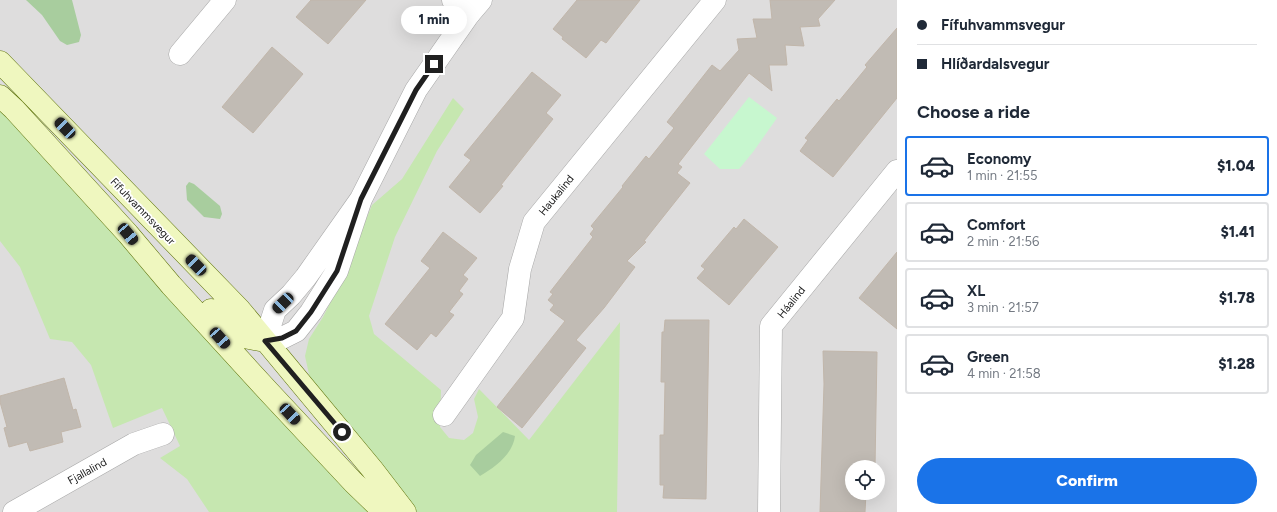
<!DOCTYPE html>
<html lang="en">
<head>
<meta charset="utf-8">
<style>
	:root { --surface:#fff; --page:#f2f2f3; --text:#1f2937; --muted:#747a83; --line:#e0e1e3; --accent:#1a73e8 }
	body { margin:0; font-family:Figtree,sans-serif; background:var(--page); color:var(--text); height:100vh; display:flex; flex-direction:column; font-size:15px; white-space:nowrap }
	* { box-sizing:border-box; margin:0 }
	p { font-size:13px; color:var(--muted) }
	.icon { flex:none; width:22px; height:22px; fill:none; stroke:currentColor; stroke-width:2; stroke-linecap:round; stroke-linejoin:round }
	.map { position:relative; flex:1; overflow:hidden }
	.side { display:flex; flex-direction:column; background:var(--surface); width:380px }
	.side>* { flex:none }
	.banner { display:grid; align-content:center; height:88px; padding:0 20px; background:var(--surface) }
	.controls { position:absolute; left:845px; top:460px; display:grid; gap:8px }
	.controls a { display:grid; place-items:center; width:40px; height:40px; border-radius:50%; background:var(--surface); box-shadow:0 4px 16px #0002; font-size:20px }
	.end { position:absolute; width:18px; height:18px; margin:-9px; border:5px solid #202020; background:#fff; box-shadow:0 0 0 2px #fff }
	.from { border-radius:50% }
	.bubble { position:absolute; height:28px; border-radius:14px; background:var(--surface); box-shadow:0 4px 16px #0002; font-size:13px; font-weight:800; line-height:28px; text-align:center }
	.car { position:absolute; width:12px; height:24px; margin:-12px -6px; border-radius:5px; box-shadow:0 0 3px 1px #0007; background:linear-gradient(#222 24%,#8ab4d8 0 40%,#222 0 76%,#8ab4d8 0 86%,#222 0) }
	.banner b { display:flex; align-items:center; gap:14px; height:38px; font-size:15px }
	.banner b+b { border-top:1px solid var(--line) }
	.banner i { width:10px; height:10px; background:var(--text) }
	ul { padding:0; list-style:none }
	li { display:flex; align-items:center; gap:12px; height:60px; margin:0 8px 6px; padding:0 12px; border:2px solid var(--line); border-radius:4px }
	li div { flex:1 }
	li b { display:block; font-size:15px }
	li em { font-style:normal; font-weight:800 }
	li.selected { border-color:var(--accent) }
	li>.icon { width:36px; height:36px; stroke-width:1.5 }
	h2 { padding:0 20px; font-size:18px; line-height:48px }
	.cta { display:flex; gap:8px; margin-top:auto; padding:8px 20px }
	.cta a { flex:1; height:46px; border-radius:24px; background:var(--accent); color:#fff; font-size:16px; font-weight:800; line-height:46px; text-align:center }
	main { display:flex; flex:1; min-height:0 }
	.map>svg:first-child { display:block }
	.residential { fill:#dedddd; fill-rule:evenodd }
	.grass { fill:#c6e7b0 }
	.forest { fill:#a8cd9e }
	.park { fill:#c7f7cf }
	.building { fill:#c1bbb4; stroke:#c1b6aa }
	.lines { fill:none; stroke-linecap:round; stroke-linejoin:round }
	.minor-casing { stroke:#a7a7a7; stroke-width:23 }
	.tertiary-casing { stroke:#a7a7a7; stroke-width:23 }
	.secondary-casing { stroke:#5f740a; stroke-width:23 }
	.minor { stroke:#fff; stroke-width:22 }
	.tertiary { stroke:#fff; stroke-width:22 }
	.secondary { stroke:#eff7bf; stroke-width:22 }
	.route { stroke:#202020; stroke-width:5 }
	.labels { text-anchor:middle; stroke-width:3.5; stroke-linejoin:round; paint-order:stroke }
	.street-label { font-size:11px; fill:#202020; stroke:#fff }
</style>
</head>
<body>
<main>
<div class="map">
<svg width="897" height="512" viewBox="0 0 897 512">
	<rect width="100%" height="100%" fill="#f0eee7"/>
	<path class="residential" d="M 0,0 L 897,0 L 897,512 L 0,512 ZM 852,467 L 878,467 L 878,493 L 852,493 Z"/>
	<path class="grass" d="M 453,98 L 464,109 L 437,151 L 395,237 L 369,316 L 374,334 L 441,390 L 440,427 L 449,438 L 464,440 L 473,433 L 478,417 L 474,399 L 479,389 L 529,440 L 620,322 L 617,512 L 417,512 L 310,379 L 305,356 L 309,339 L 323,317 L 339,285 L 372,205 L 402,179 Z
		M 0,109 L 372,512 L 209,512 L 187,479 L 160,458 L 180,446 L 162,408 L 113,428 L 91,365 L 72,342 L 50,339 L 20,267 L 0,241 Z"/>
	<path class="forest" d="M 26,0 L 72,0 L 81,35 L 79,42 L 67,45 L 60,41 L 42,15 Z
		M 189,182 L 194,184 L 220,206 L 222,214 L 220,219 L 204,217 L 187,200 L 186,186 Z
		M 503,432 L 515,436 C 513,454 495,467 480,476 L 470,465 L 476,455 Z"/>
	<path class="park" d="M 749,97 L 777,118 L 753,152 L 739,169 L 720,169 L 704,154 Z"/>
	<path class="building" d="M 311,0 L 366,0 L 328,44 L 296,17 Z
		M 577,0 L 640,0 L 606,43 L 601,40 L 586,58 L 562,39 L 563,37 L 553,29 Z
		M 770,0 L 835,0 L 818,19 L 820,26 L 800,27 L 804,46 L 785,45 L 787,65 L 769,65 L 772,91 L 749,73 L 678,164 L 682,167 L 677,173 L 690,183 L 644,241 L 646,242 L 627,261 L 635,267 L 604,308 L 576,340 L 586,348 L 522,428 L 497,407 L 565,321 L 550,310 L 554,305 L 548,300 L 553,294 L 550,292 L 593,237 L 590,234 L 594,229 L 591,226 L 623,187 L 622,186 L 646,156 L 649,159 L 674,128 L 667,122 L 712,65 L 720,71 L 739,50 L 737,39 L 757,38 L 753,19 L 772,19 Z
		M 897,28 L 897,98 L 833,177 L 800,151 L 808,140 L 805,138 L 837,99 L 839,101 L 867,67 L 865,65 Z
		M 272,47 L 303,74 L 253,133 L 222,107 Z
		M 532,72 L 561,95 L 546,113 L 553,119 L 501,185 L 503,186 L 480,213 L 449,187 L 471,160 L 464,155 Z
		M 744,219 L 778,247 L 729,305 L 697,278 L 705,269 L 701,266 L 734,227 L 736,229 Z
		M 443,232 L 477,258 L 463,275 L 468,279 L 459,291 L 463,294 L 449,312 L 454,315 L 436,337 L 431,333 L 417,350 L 385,324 L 430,268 L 421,261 Z
		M 897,252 L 897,329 L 859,298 Z
		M 665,320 L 709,320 L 706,499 L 663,498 L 664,485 L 660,485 L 660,435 L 664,435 L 665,382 L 661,382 L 662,332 L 664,332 Z
		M 823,351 L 877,352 L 875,467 L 852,467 L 852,493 L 866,493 L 865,512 L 820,512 L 824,384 Z
		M 64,378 L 73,410 L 76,409 L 81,427 L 61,432 L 63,442 L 30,451 L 27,442 L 9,447 L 4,428 L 7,427 L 0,402 L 0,396 Z"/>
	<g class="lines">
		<defs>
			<path id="minor" d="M 453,0 L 469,14
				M 180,54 L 225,0
				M 444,415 L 513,318 L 520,269 L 534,222 L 715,0
				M 14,512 L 134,444 L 163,434
				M 769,512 L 771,326 L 897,171"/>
			<path id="tertiary" d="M 361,199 L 337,271 L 311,312 L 296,331 L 282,338 L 265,341 L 275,310 L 291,295 L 306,277 L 361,199 L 416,90 L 469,14 L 481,0"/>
			<path id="secondary" d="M 0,62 L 240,310 L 372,469 L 405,512
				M 0,96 L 14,109 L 128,234 L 171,285 L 268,391 L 353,482 L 384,512
				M 211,310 L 225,324 L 244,337 L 265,341"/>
		</defs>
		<use href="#minor" class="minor-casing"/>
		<use href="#tertiary" class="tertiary-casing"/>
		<use href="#secondary" class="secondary-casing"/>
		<use href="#minor" class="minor"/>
		<use href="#tertiary" class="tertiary"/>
		<use href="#secondary" class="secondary"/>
	</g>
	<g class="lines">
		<path class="route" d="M 342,432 L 265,341 L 282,338 L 296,331 L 311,312 L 337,271 L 361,199 L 416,90 L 434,64"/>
	</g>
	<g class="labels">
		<g class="street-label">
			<text transform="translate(556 195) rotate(-51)" y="4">Haukalind</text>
			<text transform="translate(143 211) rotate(46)" y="4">Fífuhvammsvegur</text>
			<text transform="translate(791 302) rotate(-51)" y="4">Háalind</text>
			<text transform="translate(87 471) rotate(-29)" y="4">Fjallalind</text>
		</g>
	</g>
</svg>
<div class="controls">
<a><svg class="icon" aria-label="locate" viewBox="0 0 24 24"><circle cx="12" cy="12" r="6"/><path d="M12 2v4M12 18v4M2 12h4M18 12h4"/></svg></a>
</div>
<i class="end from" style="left:342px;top:432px"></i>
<i class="end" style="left:434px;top:64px"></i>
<div class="bubble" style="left:401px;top:6px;width:66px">1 min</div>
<i class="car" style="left:65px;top:128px;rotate:316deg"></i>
<i class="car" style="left:128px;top:234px;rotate:140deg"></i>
<i class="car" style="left:196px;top:265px;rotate:316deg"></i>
<i class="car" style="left:283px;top:303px;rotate:226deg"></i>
<i class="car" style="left:220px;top:338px;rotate:138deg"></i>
<i class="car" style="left:290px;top:414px;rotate:137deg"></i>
</div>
<section class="side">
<div class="banner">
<b><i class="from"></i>Fífuhvammsvegur</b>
<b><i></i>Hlíðardalsvegur</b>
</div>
<h2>Choose a ride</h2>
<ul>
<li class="selected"><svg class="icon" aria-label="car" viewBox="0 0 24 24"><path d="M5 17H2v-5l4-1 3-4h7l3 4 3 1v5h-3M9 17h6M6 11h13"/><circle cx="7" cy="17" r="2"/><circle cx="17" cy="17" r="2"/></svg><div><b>Economy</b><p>1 min · 21:55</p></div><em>$1.04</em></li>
<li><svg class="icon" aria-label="car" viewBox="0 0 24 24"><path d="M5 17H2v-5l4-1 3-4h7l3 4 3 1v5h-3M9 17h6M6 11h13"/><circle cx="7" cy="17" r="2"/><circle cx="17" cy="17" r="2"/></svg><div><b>Comfort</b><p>2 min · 21:56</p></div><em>$1.41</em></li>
<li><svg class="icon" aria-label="car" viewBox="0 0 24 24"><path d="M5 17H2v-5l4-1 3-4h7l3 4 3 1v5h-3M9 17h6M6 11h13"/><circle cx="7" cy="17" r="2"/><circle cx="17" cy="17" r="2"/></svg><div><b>XL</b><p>3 min · 21:57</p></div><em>$1.78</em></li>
<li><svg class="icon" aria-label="car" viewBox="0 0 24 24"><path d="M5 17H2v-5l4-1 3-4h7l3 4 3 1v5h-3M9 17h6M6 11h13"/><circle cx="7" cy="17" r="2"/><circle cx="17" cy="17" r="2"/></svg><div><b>Green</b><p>4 min · 21:58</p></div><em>$1.28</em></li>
</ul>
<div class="cta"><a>Confirm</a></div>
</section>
</main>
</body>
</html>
